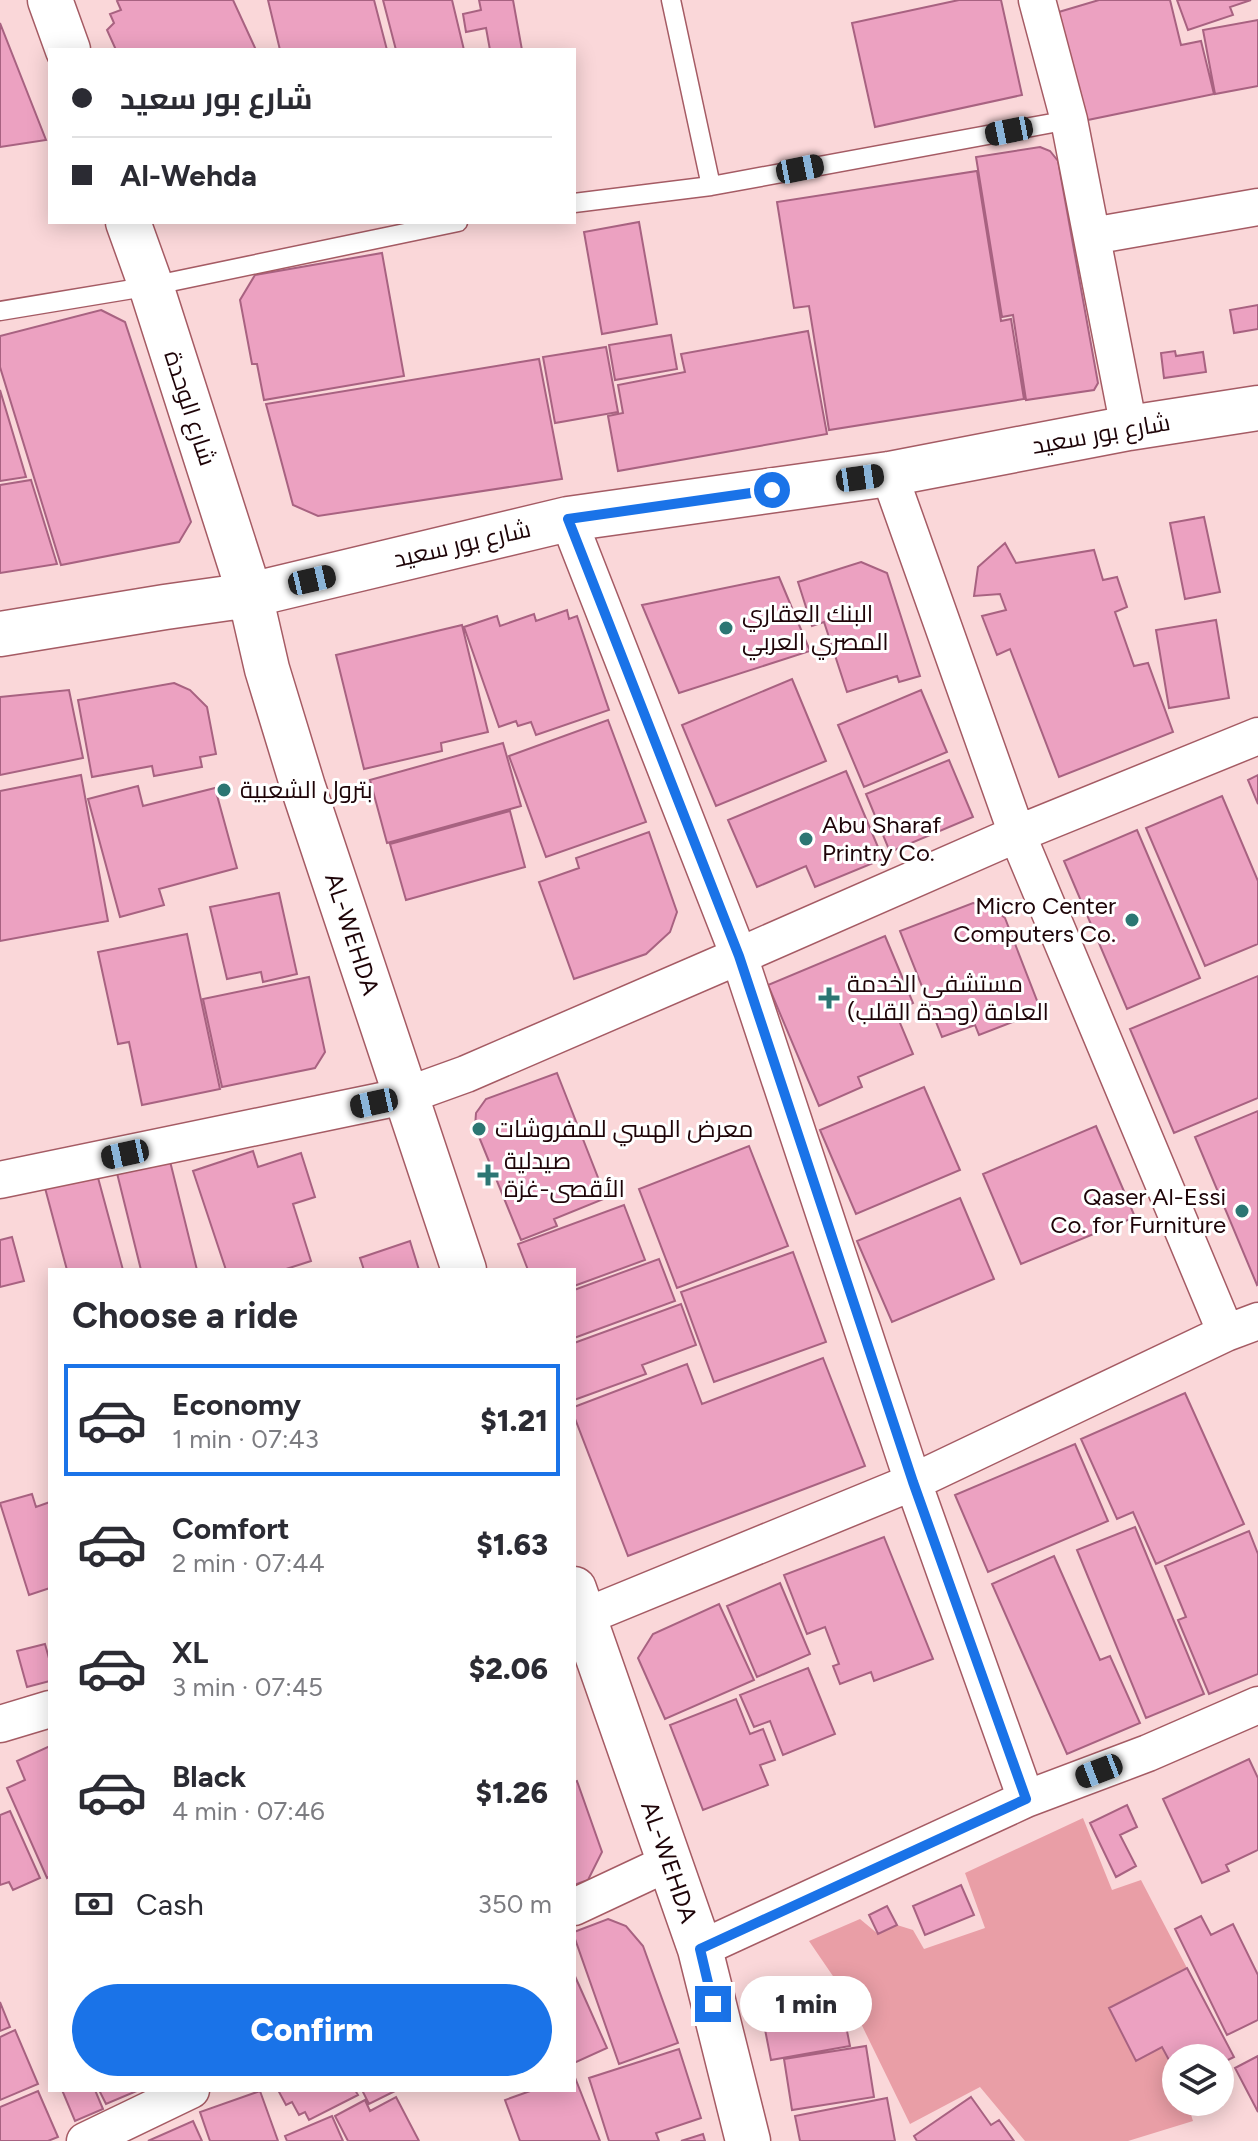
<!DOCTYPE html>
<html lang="en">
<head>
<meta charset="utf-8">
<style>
	:root { --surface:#fff; --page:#f2f2f3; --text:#2b2b33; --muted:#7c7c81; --line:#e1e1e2; --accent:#1a73e8 }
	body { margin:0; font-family:Figtree,Cairo,sans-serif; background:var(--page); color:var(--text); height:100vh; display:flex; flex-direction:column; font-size:30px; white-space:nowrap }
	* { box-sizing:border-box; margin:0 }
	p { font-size:26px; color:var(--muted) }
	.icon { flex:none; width:44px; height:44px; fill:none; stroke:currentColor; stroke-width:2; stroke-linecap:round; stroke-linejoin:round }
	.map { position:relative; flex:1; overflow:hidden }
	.panel { position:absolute; left:48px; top:1268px; width:528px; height:824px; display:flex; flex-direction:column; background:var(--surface); border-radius:0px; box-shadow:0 4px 20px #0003 }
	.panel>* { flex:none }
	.top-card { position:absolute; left:48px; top:48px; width:528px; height:176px; border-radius:0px; box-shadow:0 4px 20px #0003; display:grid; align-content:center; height:176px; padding:0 24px; background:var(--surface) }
	.controls { position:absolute; left:1162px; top:2044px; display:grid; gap:16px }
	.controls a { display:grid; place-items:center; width:72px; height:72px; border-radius:50%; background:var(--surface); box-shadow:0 4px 20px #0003; font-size:40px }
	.end { position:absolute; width:36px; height:36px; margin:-18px; border:10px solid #1a73e8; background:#fff; box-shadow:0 0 0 4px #fff }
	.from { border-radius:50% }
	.bubble { position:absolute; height:56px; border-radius:28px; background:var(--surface); box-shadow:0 4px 20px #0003; font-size:26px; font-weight:800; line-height:56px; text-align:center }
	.car { position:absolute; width:24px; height:48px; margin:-24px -12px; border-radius:10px; box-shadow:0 0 6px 2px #0007; background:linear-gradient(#222 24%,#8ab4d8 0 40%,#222 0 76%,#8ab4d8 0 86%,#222 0) }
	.top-card b { display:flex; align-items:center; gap:28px; height:76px; font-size:30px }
	.top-card b+b { border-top:2px solid var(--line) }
	.top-card i { width:20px; height:20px; background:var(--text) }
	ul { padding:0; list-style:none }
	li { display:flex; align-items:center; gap:24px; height:112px; margin:0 16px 12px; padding:0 8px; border:4px solid transparent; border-radius:0px }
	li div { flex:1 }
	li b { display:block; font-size:30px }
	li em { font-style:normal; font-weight:800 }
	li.current { border-color:var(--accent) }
	li>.icon { width:72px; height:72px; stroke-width:1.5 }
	h2 { padding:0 24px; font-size:36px; line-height:96px }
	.pay { display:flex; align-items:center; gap:20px; height:88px; padding:0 24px; font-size:30px }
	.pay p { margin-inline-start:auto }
	.button { display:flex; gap:16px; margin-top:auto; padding:16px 24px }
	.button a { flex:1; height:92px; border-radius:48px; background:var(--accent); color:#fff; font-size:32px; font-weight:800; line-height:92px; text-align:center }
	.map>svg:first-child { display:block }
	.green { fill:#e99ea6 }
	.building { fill:#eca1c1; stroke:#a86281; stroke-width:2 }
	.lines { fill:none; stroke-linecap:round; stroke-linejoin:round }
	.lane-casing { stroke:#a55b64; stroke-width:21 }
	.street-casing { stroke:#a55b64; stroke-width:39 }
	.secondary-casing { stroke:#a55b64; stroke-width:47 }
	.lane { stroke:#fff; stroke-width:18 }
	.street { stroke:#fff; stroke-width:36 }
	.secondary { stroke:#fff; stroke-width:44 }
	.route { stroke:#1a73e8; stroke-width:10 }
	.poi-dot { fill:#2c7673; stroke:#fff; stroke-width:3 }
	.labels { text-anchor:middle; stroke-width:6; stroke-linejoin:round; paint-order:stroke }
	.street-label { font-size:24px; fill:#1e0408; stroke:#fff }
	.poi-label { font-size:24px; fill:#1e0408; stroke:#fff; text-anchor:start }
</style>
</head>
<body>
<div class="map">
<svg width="1258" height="2141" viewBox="0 0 1258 2141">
	<rect width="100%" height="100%" fill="#fad7d9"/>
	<path class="green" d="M 1083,1818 L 1112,1890 L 1141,1880 L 1187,1968 L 1136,2060 L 1162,2047 L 1176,2073 L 1176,2102 L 1187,2102 L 1193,2121 L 1128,2141 L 1025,2141 L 980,2087 L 910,2124 L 850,2001 L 809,1941 L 860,1919 L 878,1934 L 897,1925 L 913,1930 L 924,1949 L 985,1928 L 965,1873 Z"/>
	<path class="building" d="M 119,0 L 233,0 L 256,50 L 116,50 L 107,30 L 114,23 L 110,14 L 121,10 L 117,1 Z
		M 268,0 L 374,0 L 387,50 L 280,50 Z
		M 383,0 L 452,0 L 464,50 L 396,50 Z
		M 479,0 L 513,0 L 522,50 L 490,50 L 486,28 L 466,32 L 463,14 L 481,10 Z
		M 959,0 L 1001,0 L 1022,95 L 875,127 L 852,23 Z
		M 1099,0 L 1170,0 L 1181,45 L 1201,41 L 1214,94 L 1078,122 L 1052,14 Z
		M 1177,0 L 1251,0 L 1230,7 L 1233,15 L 1188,30 Z
		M 1258,20 L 1258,86 L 1215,94 L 1203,30 Z
		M 0,23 L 46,140 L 0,147 Z
		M 1040,147 L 1050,151 L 1058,161 L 1098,383 L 1094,390 L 1026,400 L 1013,315 L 1002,317 L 976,157 Z
		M 977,171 L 1001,321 L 1011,319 L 1024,399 L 829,430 L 809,306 L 794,308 L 777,202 Z
		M 639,222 L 657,324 L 602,334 L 584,232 Z
		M 382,253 L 404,376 L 264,400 L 257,364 L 252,364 L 240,300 L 255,275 Z
		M 1258,305 L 1258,329 L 1234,333 L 1230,310 Z
		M 101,310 L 125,322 L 191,522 L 179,542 L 61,565 L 0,367 L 0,336 Z
		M 808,331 L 827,434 L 618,471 L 608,416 L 623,413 L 618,385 L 685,372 L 681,354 Z
		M 671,335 L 677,369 L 615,380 L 609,345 Z
		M 606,347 L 618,412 L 555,423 L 543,357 Z
		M 1175,351 L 1176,356 L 1203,352 L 1206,372 L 1164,378 L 1161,353 Z
		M 539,359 L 562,479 L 318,516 L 293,505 L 266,404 Z
		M 0,390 L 26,477 L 0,481 Z
		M 31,480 L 57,564 L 0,573 L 0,485 Z
		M 1204,517 L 1220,592 L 1185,599 L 1170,523 Z
		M 1005,543 L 1016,563 L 1094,550 L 1103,580 L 1117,577 L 1127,607 L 1115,612 L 1134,666 L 1148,663 L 1173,732 L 1059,777 L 1010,649 L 997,655 L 982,616 L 1006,610 L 1000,594 L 974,596 L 978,567 Z
		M 861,562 L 887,573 L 920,676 L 899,682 L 897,676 L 847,692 L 824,622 L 812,626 L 798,582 Z
		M 779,577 L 810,651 L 679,693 L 642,605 Z
		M 567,610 L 569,619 L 577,616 L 609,710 L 536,735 L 531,722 L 518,726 L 516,721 L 499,727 L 464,627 L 497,616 L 500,626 L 534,614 L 536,621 Z
		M 1216,620 L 1229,698 L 1169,708 L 1156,630 Z
		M 462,625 L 488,732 L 441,743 L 442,751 L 364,769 L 336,655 Z
		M 792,679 L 826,761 L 716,806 L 682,725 Z
		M 174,683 L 190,690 L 207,707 L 216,754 L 200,757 L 202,767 L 154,776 L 152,766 L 92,777 L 78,700 Z
		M 69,690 L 83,758 L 0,775 L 0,697 Z
		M 921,690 L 947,752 L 864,787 L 838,725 Z
		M 608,720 L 646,822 L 546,857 L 509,756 Z
		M 503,743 L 521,806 L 387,843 L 370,780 Z
		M 949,760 L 973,817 L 890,852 L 866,794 Z
		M 846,771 L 883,859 L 815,887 L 806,866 L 757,887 L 728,820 Z
		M 81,775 L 108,921 L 0,941 L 0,791 Z
		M 1258,775 L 1258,804 L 1248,780 Z
		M 138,786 L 143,806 L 215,788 L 237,868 L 159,889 L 164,905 L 120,917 L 88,799 Z
		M 1222,796 L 1258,881 L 1258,944 L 1205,966 L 1146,828 Z
		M 510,811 L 525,867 L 406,900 L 390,844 Z
		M 1137,830 L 1200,978 L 1127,1009 L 1064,861 Z
		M 649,832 L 677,912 L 670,932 L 646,954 L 574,979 L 539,882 L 579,868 L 576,858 Z
		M 279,893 L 297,974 L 263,982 L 261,972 L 227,979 L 210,907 Z
		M 973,903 L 992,908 L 1005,918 L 1041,1011 L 979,1035 L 975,1025 L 942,1037 L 900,931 Z
		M 187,934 L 220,1089 L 142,1105 L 129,1042 L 118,1044 L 98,952 Z
		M 885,936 L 913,1003 L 895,1011 L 913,1054 L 858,1077 L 862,1087 L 819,1106 L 768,985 Z
		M 1258,976 L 1258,1098 L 1174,1133 L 1130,1029 Z
		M 309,977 L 325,1052 L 315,1068 L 222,1087 L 203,999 Z
		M 557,1073 L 606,1198 L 554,1219 L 557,1226 L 521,1240 L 475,1127 L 476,1113 L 486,1099 Z
		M 924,1087 L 960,1170 L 856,1214 L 820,1130 Z
		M 1258,1111 L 1258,1284 L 1257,1285 L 1195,1137 Z
		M 1096,1126 L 1135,1217 L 1021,1264 L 983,1174 Z
		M 749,1146 L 788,1246 L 677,1288 L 639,1189 Z
		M 167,1149 L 197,1270 L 141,1270 L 114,1161 Z
		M 253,1151 L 258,1167 L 301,1153 L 315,1197 L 293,1204 L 311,1261 L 283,1270 L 226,1270 L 193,1171 Z
		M 97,1174 L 123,1270 L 67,1270 L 45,1188 Z
		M 960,1198 L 994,1279 L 892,1322 L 857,1241 Z
		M 624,1205 L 645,1260 L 574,1286 L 574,1270 L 528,1270 L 518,1244 Z
		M 12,1237 L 24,1281 L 0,1287 L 0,1240 Z
		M 410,1241 L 419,1270 L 364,1270 L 360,1258 Z
		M 793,1252 L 826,1342 L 714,1382 L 681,1292 Z
		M 659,1259 L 675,1301 L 574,1338 L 574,1290 Z
		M 681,1304 L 696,1345 L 642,1365 L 646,1374 L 574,1400 L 574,1343 Z
		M 823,1358 L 865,1466 L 628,1556 L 574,1416 L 574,1407 L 687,1364 L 702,1404 Z
		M 1185,1393 L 1244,1524 L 1156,1564 L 1133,1512 L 1117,1519 L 1081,1439 Z
		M 1075,1444 L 1108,1521 L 988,1572 L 955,1495 Z
		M 32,1494 L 36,1507 L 50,1502 L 50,1588 L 29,1595 L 0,1503 Z
		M 1135,1527 L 1204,1694 L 1146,1718 L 1077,1550 Z
		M 1249,1531 L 1258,1554 L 1258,1674 L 1209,1694 L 1178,1620 L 1186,1617 L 1165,1566 Z
		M 884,1537 L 933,1659 L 874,1681 L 871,1672 L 840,1684 L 833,1666 L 839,1664 L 825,1627 L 807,1634 L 784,1575 Z
		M 1054,1556 L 1100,1660 L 1110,1656 L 1140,1723 L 1067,1754 L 992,1584 Z
		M 780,1583 L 810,1654 L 757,1677 L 727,1606 Z
		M 719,1604 L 754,1680 L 665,1719 L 638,1658 L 653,1634 Z
		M 45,1644 L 50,1662 L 50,1681 L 27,1687 L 17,1651 Z
		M 808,1668 L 835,1734 L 783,1755 L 770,1721 L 754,1727 L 740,1695 Z
		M 736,1699 L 750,1734 L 763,1729 L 775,1760 L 760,1765 L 768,1785 L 703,1810 L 670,1725 Z
		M 50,1746 L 50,1876 L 47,1878 L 7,1788 L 25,1780 L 17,1761 Z
		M 1249,1759 L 1258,1778 L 1258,1850 L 1226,1865 L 1229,1871 L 1202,1883 L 1163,1799 Z
		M 577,1781 L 602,1852 L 588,1880 L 574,1885 L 574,1782 Z
		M 1127,1805 L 1137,1827 L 1120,1835 L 1136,1866 L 1116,1877 L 1090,1823 Z
		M 10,1811 L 40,1878 L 13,1890 L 9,1882 L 0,1885 L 0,1815 Z
		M 961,1885 L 974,1915 L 925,1935 L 913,1906 Z
		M 887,1906 L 897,1925 L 878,1934 L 869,1915 Z
		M 1201,1916 L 1211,1935 L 1233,1924 L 1258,1975 L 1258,2020 L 1227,2035 L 1175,1929 Z
		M 608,1919 L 626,1926 L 643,1946 L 678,2043 L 619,2064 L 574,1936 L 574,1932 Z
		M 1187,1968 L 1234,2057 L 1220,2064 L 1220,2058 L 1176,2058 L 1176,2073 L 1162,2047 L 1136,2061 L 1109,2008 Z
		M 574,1974 L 607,2048 L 574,2063 Z
		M 819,1988 L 832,1992 L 842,2006 L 850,2046 L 771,2060 L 759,1999 Z
		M 0,2002 L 10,2027 L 0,2031 Z
		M 15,2030 L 38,2084 L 0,2100 L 0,2037 Z
		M 866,2046 L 874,2097 L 792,2110 L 784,2059 Z
		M 679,2049 L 701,2118 L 656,2133 L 659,2141 L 609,2141 L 589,2078 Z
		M 1258,2056 L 1258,2112 L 1235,2068 Z
		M 574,2075 L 600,2141 L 520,2141 L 505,2100 L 533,2090 L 574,2090 Z
		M 62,2090 L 95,2090 L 103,2109 L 75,2121 Z
		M 99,2090 L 139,2090 L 106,2104 Z
		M 278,2090 L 355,2090 L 358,2095 L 309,2120 L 305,2112 L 299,2115 L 292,2102 L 286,2105 Z
		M 362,2090 L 397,2090 L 369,2104 Z
		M 38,2091 L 58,2137 L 48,2141 L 0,2141 L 0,2107 Z
		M 260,2091 L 278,2141 L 210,2141 L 200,2112 Z
		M 396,2097 L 419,2141 L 348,2141 L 335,2116 L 365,2100 L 370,2111 Z
		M 971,2097 L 991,2125 L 999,2120 L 1014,2141 L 917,2141 L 914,2136 Z
		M 887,2098 L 895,2141 L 800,2141 L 795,2116 Z
		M 332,2116 L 343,2141 L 287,2141 L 285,2136 Z
		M 193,2121 L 202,2141 L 148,2141 Z
		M 703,2134 L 705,2141 L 681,2141 Z"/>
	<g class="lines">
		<defs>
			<path id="lane" d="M 671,0 L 711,186
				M 574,203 L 711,186 L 1069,120
				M 0,311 L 151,286 L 458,222"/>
			<path id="street" d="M 1037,0 L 1069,120 L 1129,428
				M 1092,236 L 1258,207
				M 889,474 L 1017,834 L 1226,1333
				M 568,519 L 739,956 L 913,1482 L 1026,1799
				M 0,1180 L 405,1096 L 466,1074 L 739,956 L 1017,834 L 1258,736
				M 584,1617 L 913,1482 L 1226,1333 L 1258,1321
				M 0,1724 L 50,1709
				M 574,1907 L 670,1862
				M 700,1949 L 1026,1799 L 1148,1753 L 1258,1705
				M 85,2141 L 191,2090"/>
			<path id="secondary" d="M 50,0 L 68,50
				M 128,222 L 151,286 L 250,595 L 267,669 L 303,787 L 464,1270
				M 0,634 L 165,607 L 250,595 L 568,519 L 889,474 L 1129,428 L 1258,408
				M 574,1589 L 700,1949 L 748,2141"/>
		</defs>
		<use href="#lane" class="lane-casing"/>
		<use href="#street" class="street-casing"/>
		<use href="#secondary" class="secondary-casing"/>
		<use href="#lane" class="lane"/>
		<use href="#street" class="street"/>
		<use href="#secondary" class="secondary"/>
	</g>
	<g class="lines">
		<path class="route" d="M 713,2004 L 700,1949 L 1026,1799 L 913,1482 L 739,956 L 568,519 L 772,490"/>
	</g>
	<g class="poi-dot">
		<circle cx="726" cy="628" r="8"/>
		<circle cx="224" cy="790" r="8"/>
		<circle cx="806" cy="839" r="8"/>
		<circle cx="1132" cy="920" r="8"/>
		<path d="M825 986h8v8h8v8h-8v8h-8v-8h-8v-8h8z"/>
		<circle cx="479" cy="1129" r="8"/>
		<path d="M484 1163h8v8h8v8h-8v8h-8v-8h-8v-8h8z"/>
		<circle cx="1242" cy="1211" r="8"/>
	</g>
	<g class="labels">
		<g class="street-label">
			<text transform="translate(190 408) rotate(72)" y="8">شارع الوحدة</text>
			<text transform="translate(1101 434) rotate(-10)" y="8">شارع بور سعيد</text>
			<text transform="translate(462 544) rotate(-13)" y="8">شارع بور سعيد</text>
			<text transform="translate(352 934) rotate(72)" y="8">AL-WEHDA</text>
			<text transform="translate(669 1862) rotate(71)" y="8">AL-WEHDA</text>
		</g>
		<g class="poi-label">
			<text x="742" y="622">البنك العقاري<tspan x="742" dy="28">المصري العربي</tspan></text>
			<text x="240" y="798">بترول الشعبية</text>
			<text x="822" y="833">Abu Sharaf<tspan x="822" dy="28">Printry Co.</tspan></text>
			<text x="1116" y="914" text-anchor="end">Micro Center<tspan x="1116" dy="28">Computers Co.</tspan></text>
			<text x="847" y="992">مستشفى الخدمة<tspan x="847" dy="28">العامة (وحدة القلب)</tspan></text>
			<text x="495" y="1137">معرض الهسي للمفروشات</text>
			<text x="504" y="1169">صيدلية<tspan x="504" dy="28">الأقصى-غزة</tspan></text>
			<text x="1226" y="1205" text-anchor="end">Qaser Al-Essi<tspan x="1226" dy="28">Co. for Furniture</tspan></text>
		</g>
	</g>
</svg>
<div class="controls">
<a><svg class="icon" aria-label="layers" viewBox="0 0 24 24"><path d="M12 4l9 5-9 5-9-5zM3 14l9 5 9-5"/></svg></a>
</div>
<i class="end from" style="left:772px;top:490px"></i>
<i class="end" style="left:713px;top:2004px"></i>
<div class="bubble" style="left:740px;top:1976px;width:132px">1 min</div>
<i class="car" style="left:1009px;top:131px;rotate:259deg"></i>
<i class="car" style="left:800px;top:169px;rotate:79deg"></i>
<i class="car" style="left:860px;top:478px;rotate:82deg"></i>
<i class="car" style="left:312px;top:580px;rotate:77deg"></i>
<i class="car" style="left:374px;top:1103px;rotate:258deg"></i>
<i class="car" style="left:125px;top:1154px;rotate:258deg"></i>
<i class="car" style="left:1099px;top:1771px;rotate:249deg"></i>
<div class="top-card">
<b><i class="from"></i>شارع بور سعيد</b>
<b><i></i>Al-Wehda</b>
</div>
<section class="panel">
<h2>Choose a ride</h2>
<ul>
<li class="current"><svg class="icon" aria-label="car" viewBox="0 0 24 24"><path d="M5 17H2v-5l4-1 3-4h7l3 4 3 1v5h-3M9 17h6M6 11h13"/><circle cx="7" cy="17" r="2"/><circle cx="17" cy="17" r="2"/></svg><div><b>Economy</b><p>1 min · 07:43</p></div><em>$1.21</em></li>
<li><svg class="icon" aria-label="car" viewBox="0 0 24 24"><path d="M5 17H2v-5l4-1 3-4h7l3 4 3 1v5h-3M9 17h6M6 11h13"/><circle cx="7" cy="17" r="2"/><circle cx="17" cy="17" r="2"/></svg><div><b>Comfort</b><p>2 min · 07:44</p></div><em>$1.63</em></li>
<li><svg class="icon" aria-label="car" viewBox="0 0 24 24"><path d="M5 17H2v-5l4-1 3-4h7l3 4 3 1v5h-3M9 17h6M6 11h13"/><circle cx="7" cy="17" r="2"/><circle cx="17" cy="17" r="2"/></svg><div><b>XL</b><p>3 min · 07:45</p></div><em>$2.06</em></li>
<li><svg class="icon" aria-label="car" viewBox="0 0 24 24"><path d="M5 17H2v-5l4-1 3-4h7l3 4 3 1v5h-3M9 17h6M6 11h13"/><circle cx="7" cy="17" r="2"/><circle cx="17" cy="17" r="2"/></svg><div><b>Black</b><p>4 min · 07:46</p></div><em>$1.26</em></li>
</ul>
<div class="pay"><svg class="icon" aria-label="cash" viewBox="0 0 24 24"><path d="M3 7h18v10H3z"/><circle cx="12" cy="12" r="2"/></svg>Cash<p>350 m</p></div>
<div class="button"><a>Confirm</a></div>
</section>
</div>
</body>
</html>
